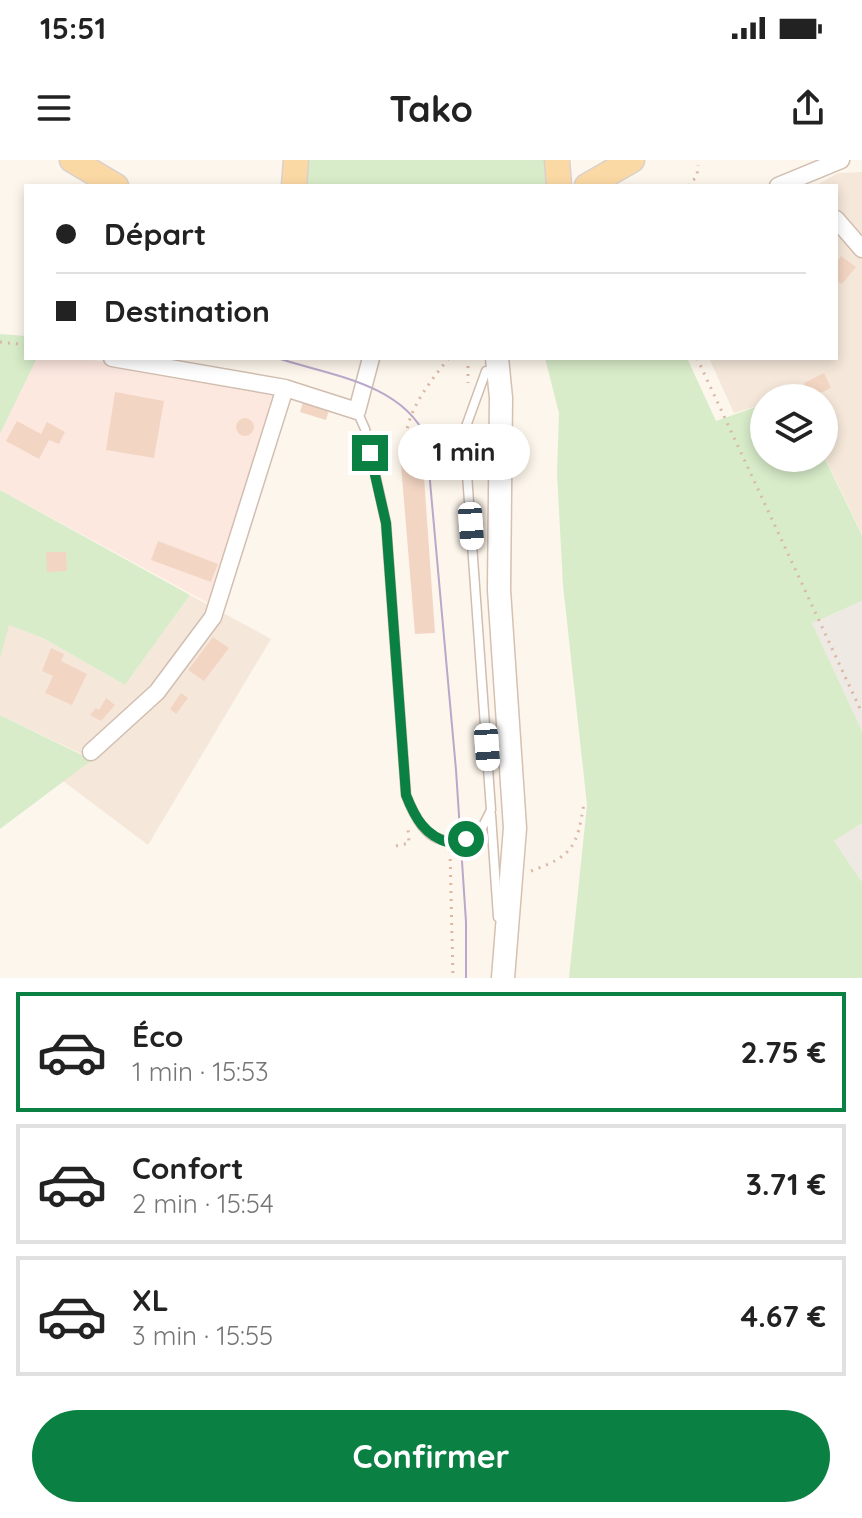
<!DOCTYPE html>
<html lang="fr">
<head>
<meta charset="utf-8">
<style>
	:root { --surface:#fff; --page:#f6f6f6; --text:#222; --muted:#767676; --line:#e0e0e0; --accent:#0b8043 }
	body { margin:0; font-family:Quicksand,sans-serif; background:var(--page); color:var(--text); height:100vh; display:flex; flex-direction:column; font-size:30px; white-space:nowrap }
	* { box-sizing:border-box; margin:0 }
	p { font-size:26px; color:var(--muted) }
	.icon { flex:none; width:44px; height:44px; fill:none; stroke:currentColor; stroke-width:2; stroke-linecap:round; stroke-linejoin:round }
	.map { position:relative; height:818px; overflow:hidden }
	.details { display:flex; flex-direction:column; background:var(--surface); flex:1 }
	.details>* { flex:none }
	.banner { position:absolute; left:24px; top:24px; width:814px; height:176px; border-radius:0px; box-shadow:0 4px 12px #0003; display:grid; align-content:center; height:176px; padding:0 32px; background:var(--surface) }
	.fabs { position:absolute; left:750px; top:224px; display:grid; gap:16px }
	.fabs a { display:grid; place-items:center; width:88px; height:88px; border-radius:50%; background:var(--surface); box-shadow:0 4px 12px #0003; font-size:40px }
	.end { position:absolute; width:36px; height:36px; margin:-18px; border:10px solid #0b8043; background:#fff; box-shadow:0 0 0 4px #fff }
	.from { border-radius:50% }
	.bubble { position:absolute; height:56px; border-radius:28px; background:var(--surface); box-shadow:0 4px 12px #0003; font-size:26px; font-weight:800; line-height:56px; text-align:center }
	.car { position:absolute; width:24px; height:48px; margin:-24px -12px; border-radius:10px; box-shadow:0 0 6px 2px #0007; background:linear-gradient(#fff 24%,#345 0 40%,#fff 0 76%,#345 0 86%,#fff 0) }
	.banner b { display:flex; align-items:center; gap:28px; height:76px; font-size:30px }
	.banner b+b { border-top:2px solid var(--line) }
	.banner i { width:20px; height:20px; background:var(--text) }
	ul { padding:14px 0 0; list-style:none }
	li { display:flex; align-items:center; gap:24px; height:120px; margin:0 16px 12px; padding:0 16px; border:4px solid var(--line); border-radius:0px }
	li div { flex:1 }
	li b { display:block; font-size:30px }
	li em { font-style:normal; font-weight:800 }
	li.on { border-color:var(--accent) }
	li>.icon { width:72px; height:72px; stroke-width:1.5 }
	.action { display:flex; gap:16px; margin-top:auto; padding:16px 32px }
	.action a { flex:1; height:92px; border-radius:48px; background:var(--accent); color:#fff; font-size:32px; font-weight:800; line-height:92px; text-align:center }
	.status { display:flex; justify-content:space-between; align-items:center; height:56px; padding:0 40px; background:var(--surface); direction:ltr }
	.status svg { height:22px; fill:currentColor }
	header { display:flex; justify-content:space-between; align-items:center; height:104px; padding:0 32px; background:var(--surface); font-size:36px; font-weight:800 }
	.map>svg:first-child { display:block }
	.residential { fill:#f5e8da }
	.commercial { fill:#fde8e0 }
	.industrial { fill:#efe9e4 }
	.green { fill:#d8ecc9 }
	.building { fill:#f3d5c3 }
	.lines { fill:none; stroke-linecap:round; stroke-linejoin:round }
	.lane-casing { stroke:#d1beb0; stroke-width:11 }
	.street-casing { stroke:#d1beb0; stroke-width:19 }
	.secondary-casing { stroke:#d6c0b0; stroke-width:25 }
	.primary-casing { stroke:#dad1cd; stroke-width:27 }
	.path { stroke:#d9b8a5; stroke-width:3; stroke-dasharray:2 6; stroke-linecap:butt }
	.lane { stroke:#fff; stroke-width:8 }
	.street { stroke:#fff; stroke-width:16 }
	.secondary { stroke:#fff; stroke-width:22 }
	.primary { stroke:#fbd9a5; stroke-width:24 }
	.tram { stroke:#b9a8c9; stroke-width:2 }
	.route { stroke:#0b8043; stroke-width:10 }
</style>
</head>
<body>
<div class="status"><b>15:51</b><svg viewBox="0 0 49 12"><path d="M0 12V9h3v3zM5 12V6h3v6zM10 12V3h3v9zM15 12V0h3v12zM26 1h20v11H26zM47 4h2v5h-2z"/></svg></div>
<header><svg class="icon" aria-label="menu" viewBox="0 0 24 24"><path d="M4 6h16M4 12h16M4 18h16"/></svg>Tako<svg class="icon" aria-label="share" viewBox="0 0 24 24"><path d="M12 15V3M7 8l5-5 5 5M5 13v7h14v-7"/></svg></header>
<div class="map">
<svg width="862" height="818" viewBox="0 0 862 818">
	<rect width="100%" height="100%" fill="#fdf6ec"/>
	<path class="residential" d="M 862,12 L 862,374 L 824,296 L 824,238 L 796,238 L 794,235 L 764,238 L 764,244 L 734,253 L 709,198 L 836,198 L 836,26 L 815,26 L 838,13 Z
		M 190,435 L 271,479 L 148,685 L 63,621 L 92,599 L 0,555 L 0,499 L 8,464 L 43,478 L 125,525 Z"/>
	<path class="commercial" d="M 37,198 L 81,198 L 223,223 L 274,235 L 210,444 L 0,330 L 0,274 Z"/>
	<path class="industrial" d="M 862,441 L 862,571 L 812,463 Z
		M 862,663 L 862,722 L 834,681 Z"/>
	<path class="green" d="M 307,0 L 545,0 L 547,26 L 305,26 Z
		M 0,174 L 26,176 L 26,198 L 37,198 L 0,274 Z
		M 545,198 L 687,198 L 716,261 L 764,244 L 764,298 L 824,297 L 862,375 L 862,441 L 812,463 L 862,571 L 862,663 L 834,681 L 862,722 L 862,818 L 569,818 L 587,645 L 563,425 L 557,313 L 559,253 Z
		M 0,330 L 190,435 L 125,525 L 43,478 L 9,465 L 0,499 Z
		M 0,555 L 92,600 L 0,669 Z"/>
	<path class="building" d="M 841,96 L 856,107 L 842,124 L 836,120 L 836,103 Z
		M 824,213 L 831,228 L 811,237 L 804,223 Z
		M 115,232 L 164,241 L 154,298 L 106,290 Z
		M 304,239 L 330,247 L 326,260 L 300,252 Z
		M236 267a9 9 0 1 1 18 0a9 9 0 1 1-18 0Z
		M 17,261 L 41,274 L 47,262 L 65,272 L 59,284 L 49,280 L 39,299 L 6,281 Z
		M 423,303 L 435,473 L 415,474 L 401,305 Z
		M 158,381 L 218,404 L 211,422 L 151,400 Z
		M 46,392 L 66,392 L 67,411 L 47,412 Z
		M 213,477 L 229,488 L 204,521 L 188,510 Z
		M 51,488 L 64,494 L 61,501 L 87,514 L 72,545 L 45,533 L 53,516 L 42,511 Z
		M 181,533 L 188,538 L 176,554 L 170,549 Z
		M 106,538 L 115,545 L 101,561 L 90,555 L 96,548 L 99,550 Z"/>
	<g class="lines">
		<defs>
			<path id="lane" d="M 357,251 L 365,269 L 386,363 L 406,635 C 421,674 438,693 480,672 L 491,650 L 464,272 L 486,211
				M 491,655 L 498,757"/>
			<path id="street" d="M 778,26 L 841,0
				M 836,59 L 862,89
				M 112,198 L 285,228 L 357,251 L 371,198
				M 91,592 L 157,532 L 213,457 L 285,228"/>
			<path id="secondary" d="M 497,198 L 501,238 L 499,430 L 515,668 L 503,818"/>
			<path id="primary" d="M 72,0 L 116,26
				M 557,0 L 559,26
				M 294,26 L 296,0
				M 587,26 L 632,0"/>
		</defs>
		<use href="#lane" class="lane-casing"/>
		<use href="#street" class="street-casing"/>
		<use href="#secondary" class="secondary-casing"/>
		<use href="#primary" class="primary-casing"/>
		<path class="path" d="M 688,26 L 697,16 L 698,5
			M 0,182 L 26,185
			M 468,198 L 468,223
			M 697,198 L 862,553
			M 405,300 C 401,258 424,229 449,198
			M 396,686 L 409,683 L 408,668
			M 450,691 L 453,818
			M 531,711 C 573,696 577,687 584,643"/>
		<use href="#lane" class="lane"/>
		<use href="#street" class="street"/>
		<use href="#secondary" class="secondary"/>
		<use href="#primary" class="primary"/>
		<path class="tram" d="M 277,198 C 329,215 401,223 426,277 L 456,610 L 466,762 L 466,818"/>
	</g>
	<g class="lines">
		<path class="route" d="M 370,293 L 386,363 L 406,635 C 415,658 425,676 450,683 L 466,679"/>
	</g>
</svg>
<div class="fabs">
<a><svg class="icon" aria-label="layers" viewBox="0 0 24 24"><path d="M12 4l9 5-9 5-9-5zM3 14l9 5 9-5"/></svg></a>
</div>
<i class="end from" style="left:466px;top:679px"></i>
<i class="end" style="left:370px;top:293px"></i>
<div class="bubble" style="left:398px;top:264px;width:132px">1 min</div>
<i class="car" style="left:471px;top:366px;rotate:176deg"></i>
<i class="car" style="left:487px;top:587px;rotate:176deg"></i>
<div class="banner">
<b><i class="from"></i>Départ</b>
<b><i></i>Destination</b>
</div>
</div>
<section class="details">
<ul>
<li class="on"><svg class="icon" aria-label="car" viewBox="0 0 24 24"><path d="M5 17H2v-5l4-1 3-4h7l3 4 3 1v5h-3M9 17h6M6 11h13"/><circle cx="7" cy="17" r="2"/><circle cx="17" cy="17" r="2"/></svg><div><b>Éco</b><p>1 min · 15:53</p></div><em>2.75 €</em></li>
<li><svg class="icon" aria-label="car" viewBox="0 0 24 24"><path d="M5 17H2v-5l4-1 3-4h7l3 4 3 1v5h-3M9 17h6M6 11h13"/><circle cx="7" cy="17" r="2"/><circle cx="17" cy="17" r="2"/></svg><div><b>Confort</b><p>2 min · 15:54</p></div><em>3.71 €</em></li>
<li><svg class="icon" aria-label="car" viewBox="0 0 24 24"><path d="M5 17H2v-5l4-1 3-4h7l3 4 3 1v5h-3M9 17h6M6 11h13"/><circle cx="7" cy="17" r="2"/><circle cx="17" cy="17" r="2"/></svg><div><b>XL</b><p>3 min · 15:55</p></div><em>4.67 €</em></li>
</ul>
<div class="action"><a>Confirmer</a></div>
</section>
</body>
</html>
